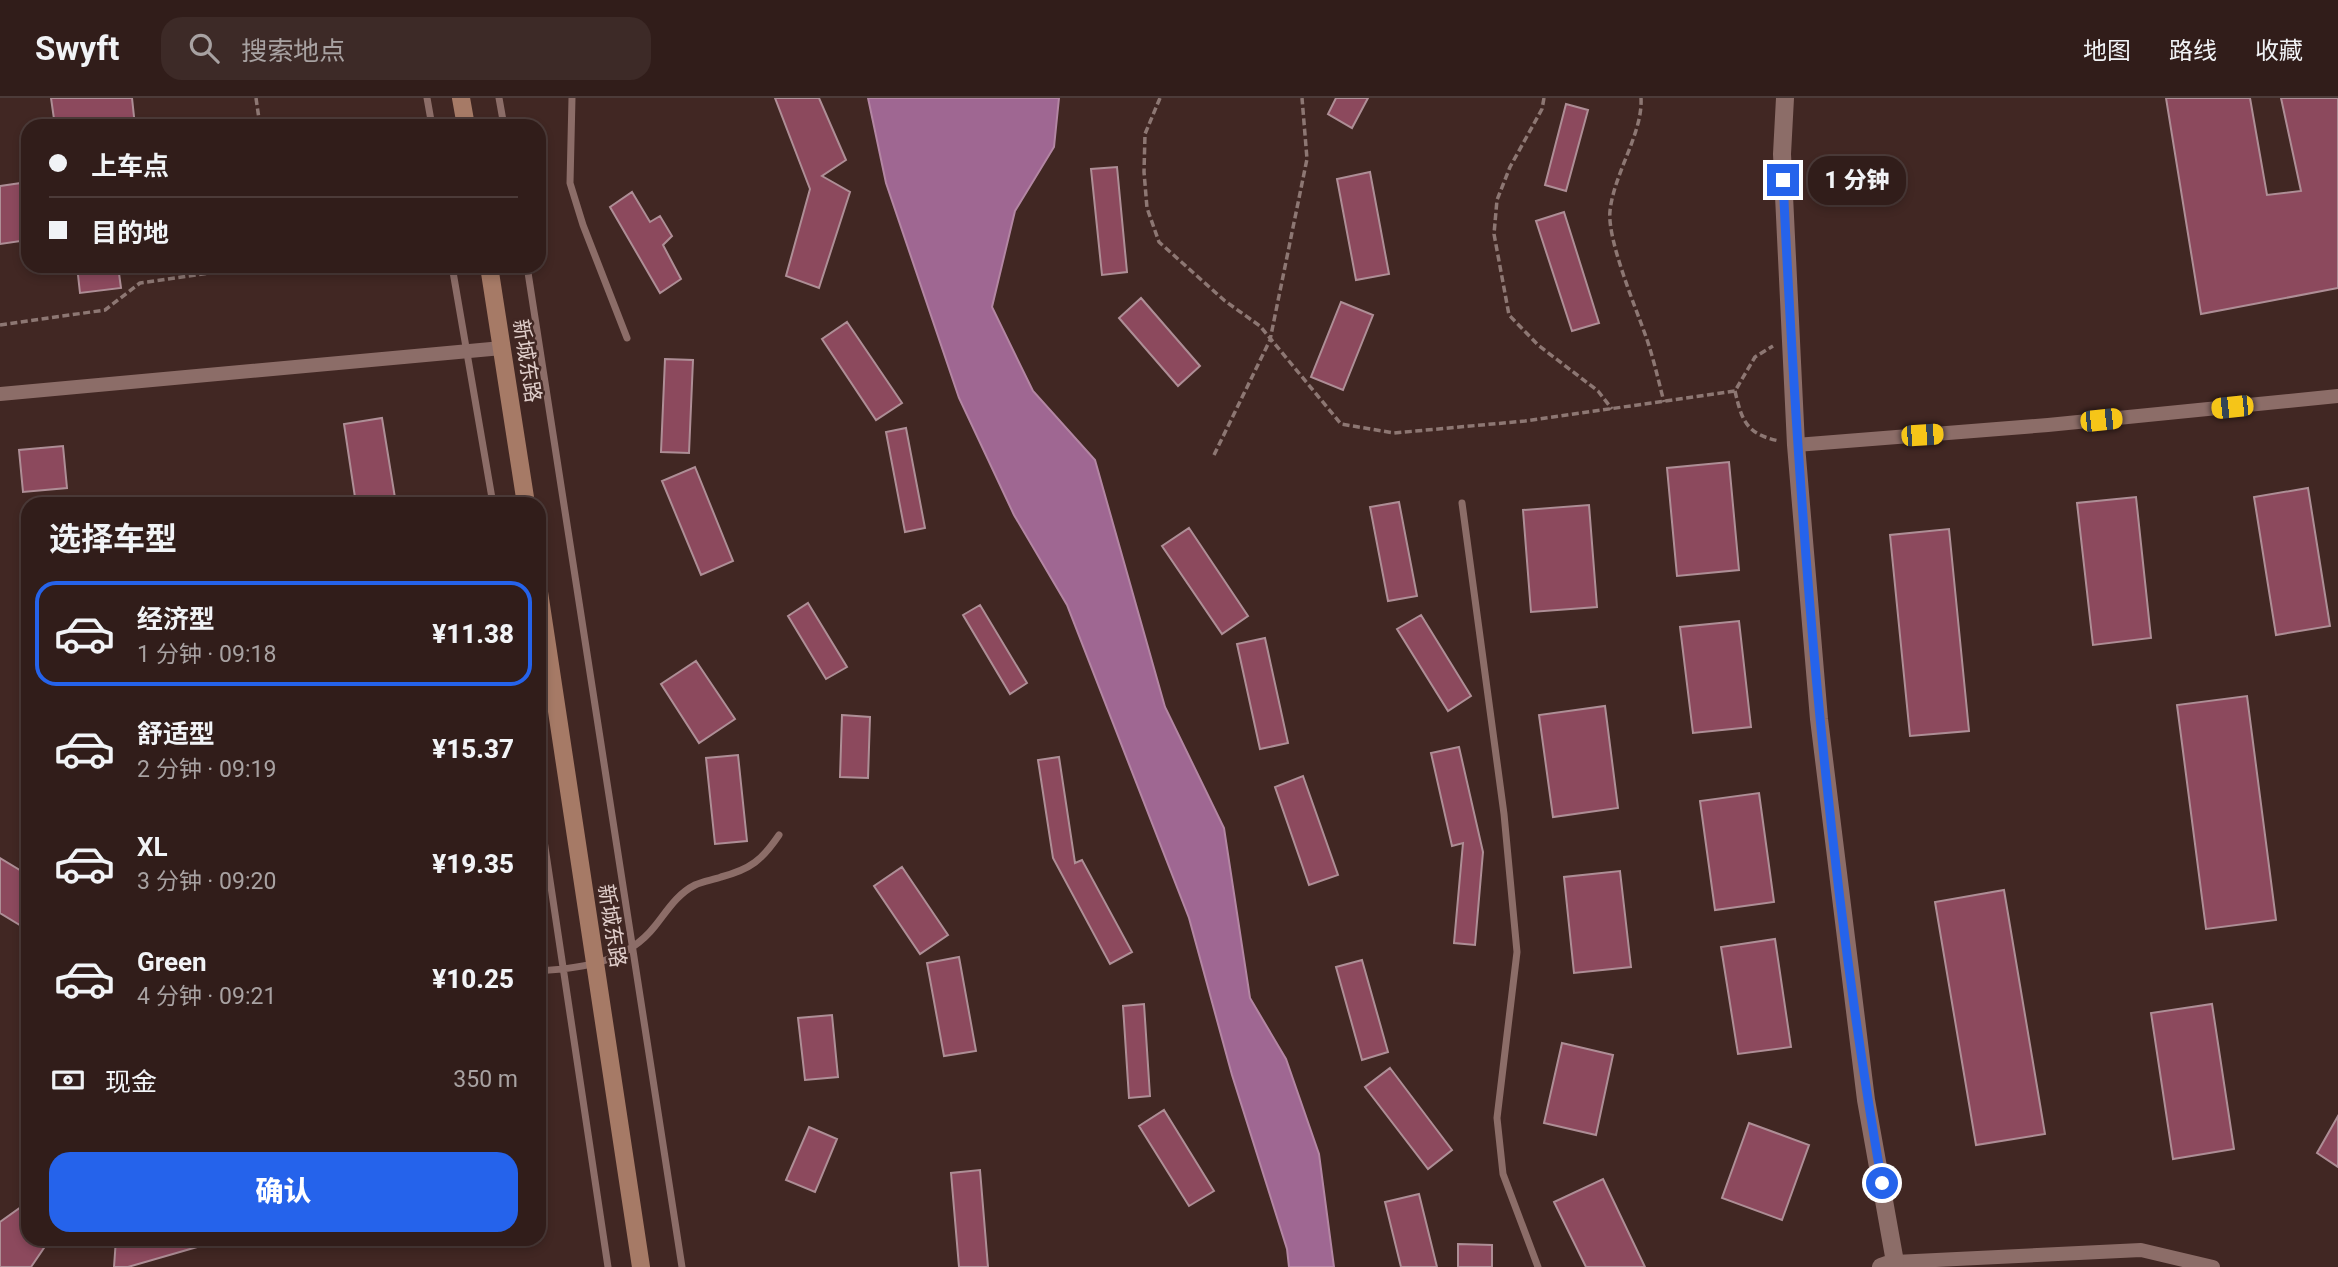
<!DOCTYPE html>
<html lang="zh">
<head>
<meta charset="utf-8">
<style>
	:root { --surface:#311d1a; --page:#3d2a27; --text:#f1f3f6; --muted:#a8a2a2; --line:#4c3b39; --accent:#2563eb }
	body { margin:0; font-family:Roboto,"Noto Sans SC",sans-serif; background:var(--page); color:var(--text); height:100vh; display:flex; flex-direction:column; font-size:26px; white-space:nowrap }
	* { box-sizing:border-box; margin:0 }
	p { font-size:23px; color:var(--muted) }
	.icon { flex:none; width:38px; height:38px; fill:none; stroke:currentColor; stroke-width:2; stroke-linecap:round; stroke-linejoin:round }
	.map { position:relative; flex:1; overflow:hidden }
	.details { position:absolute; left:21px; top:399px; width:525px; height:749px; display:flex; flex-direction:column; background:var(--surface); border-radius:21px; box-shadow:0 4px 10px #0003,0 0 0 2px var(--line) }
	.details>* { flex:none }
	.hud { position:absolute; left:21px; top:21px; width:525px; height:154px; border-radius:21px; box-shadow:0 4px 10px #0003,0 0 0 2px var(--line); display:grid; align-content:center; height:154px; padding:0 28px; background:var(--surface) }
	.end { position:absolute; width:32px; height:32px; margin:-16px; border:9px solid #2563eb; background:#fff; box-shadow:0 0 0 4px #fff }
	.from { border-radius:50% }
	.bubble { position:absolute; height:49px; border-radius:21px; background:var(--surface); box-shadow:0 4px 10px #0003,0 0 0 2px var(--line); font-size:23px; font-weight:800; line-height:49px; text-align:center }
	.car { position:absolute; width:21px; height:42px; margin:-21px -10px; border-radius:9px; box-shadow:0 0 5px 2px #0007; background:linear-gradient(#f5c518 24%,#345 0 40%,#f5c518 0 76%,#345 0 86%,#f5c518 0) }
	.hud b { display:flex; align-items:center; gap:24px; height:66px; font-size:26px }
	.hud b+b { border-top:2px solid var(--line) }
	.hud i { width:18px; height:18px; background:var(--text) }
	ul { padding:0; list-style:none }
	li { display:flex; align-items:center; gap:21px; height:105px; margin:0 14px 10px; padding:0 14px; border:4px solid transparent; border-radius:21px }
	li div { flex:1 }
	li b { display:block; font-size:26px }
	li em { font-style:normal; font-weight:800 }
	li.active { border-color:var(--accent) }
	li>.icon { width:63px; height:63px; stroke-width:1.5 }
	h2 { padding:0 28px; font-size:32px; line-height:84px }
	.pay { display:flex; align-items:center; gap:18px; height:77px; padding:0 28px; font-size:26px }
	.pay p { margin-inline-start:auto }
	.button { display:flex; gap:14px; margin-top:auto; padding:14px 28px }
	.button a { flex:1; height:80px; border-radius:21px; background:var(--accent); color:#fff; font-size:28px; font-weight:800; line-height:80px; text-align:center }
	header { display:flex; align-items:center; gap:42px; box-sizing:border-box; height:98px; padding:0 35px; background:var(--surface); border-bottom:2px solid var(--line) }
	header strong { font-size:33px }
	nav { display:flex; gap:38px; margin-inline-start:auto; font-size:24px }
	.search { width:490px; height:63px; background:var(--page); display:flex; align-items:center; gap:18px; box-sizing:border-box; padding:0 24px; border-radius:21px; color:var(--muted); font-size:26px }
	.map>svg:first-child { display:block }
	.water { fill:#9f6792; stroke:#b386a3; stroke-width:2 }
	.building { fill:#8c495d; stroke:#ae8e96; stroke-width:2 }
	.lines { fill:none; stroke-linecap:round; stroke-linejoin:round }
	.path { stroke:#8d7773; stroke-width:3.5; stroke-dasharray:7 3.5; stroke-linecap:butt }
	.service { stroke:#8c6d68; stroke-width:7 }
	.minor { stroke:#8c6d68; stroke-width:14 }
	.tertiary { stroke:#8c6d68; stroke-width:18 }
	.secondary { stroke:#a67a66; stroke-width:18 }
	.route { stroke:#2563eb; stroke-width:9 }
	.labels { text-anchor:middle; stroke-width:5; stroke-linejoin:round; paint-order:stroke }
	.street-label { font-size:21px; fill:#e1cfcc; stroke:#412723 }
</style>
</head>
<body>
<header>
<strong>Swyft</strong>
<div class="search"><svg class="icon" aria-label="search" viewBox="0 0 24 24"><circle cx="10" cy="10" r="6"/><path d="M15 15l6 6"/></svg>搜索地点</div>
<nav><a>地图</a><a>路线</a><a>收藏</a></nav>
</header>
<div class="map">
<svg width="2338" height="1169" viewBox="0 0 2338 1169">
	<rect width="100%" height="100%" fill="#412723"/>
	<path class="water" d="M 868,0 L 1059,0 L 1054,49 L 1015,113 L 992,209 L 1033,293 L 1095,362 L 1165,609 L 1224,730 L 1250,900 L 1286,961 L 1319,1056 L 1334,1169 L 1289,1169 L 1287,1151 L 1232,977 L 1189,820 L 1067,507 L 1014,417 L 959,300 L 886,85 Z"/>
	<path class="building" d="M 51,0 L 132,0 L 135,28 L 55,28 Z
		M 775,0 L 819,0 L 846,62 L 822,78 L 850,94 L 819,190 L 786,178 L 810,91 Z
		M 1336,0 L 1368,0 L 1352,30 L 1328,16 Z
		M 2166,0 L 2250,0 L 2267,97 L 2301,93 L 2281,0 L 2338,0 L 2338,190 L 2201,216 Z
		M 1566,6 L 1588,12 L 1566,93 L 1545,87 Z
		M 1117,69 L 1127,174 L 1102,177 L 1091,71 Z
		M 1370,74 L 1389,176 L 1356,182 L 1337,81 Z
		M 28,84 L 28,142 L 0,146 L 0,88 Z
		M 632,94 L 650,124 L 660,118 L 672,138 L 663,147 L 681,181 L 660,195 L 610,109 Z
		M 1564,114 L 1599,225 L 1572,233 L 1536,123 Z
		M 77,168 L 118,168 L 121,190 L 80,195 Z
		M 1141,200 L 1200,268 L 1178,288 L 1119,220 Z
		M 1341,204 L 1373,217 L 1343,292 L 1311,279 Z
		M 847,224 L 902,305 L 876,322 L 822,241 Z
		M 665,261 L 693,262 L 689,355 L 661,354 Z
		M 382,320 L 396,406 L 356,406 L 344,326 Z
		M 906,330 L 925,430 L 905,434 L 886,334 Z
		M 63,348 L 67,390 L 23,394 L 19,352 Z
		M 1729,364 L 1739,472 L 1677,478 L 1667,370 Z
		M 695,369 L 733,463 L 701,477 L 662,383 Z
		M 2308,390 L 2330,528 L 2276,537 L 2254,399 Z
		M 2136,399 L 2151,540 L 2093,547 L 2077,405 Z
		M 1399,404 L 1417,498 L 1388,503 L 1370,409 Z
		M 1589,407 L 1597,509 L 1531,514 L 1523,412 Z
		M 1189,430 L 1248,518 L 1222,536 L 1162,448 Z
		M 1949,431 L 1969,633 L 1910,638 L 1890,437 Z
		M 808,505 L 847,569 L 826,581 L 788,518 Z
		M 980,507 L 1027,585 L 1010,596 L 963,517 Z
		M 1421,517 L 1471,598 L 1448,613 L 1397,531 Z
		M 1739,523 L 1751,629 L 1693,635 L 1680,529 Z
		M 1265,540 L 1288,645 L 1260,651 L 1237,546 Z
		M 696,563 L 735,621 L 699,645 L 661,586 Z
		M 2247,598 L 2276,822 L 2206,831 L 2177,607 Z
		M 1605,608 L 1618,710 L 1553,719 L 1539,617 Z
		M 842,617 L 870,619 L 868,680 L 840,679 Z
		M 1459,649 L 1483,754 L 1475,847 L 1454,845 L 1463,745 L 1452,748 L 1431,655 Z
		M 738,657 L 747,743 L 715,746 L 706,660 Z
		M 1059,659 L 1075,765 L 1082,762 L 1132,854 L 1110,866 L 1053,760 L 1038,662 Z
		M 1303,678 L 1338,777 L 1309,787 L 1275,689 Z
		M 1759,695 L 1774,804 L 1715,812 L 1700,703 Z
		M 0,760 L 28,777 L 28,832 L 0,815 Z
		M 902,769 L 948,837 L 920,856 L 874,788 Z
		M 1620,773 L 1631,869 L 1574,875 L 1564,779 Z
		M 2004,792 L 2045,1036 L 1976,1047 L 1935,804 Z
		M 1775,841 L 1791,949 L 1738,956 L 1721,849 Z
		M 959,859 L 976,953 L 944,958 L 927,865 Z
		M 1362,862 L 1388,954 L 1362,962 L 1336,869 Z
		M 1144,906 L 1150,998 L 1129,1000 L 1123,908 Z
		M 2212,906 L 2234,1051 L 2173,1061 L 2151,915 Z
		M 832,917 L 838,979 L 805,982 L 798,920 Z
		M 1562,945 L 1613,957 L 1596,1037 L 1544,1025 Z
		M 1390,970 L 1452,1052 L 1428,1071 L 1365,989 Z
		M 1164,1012 L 1214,1093 L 1189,1108 L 1139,1028 Z
		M 2338,1018 L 2338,1069 L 2317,1055 Z
		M 1749,1025 L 1809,1047 L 1782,1122 L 1722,1100 Z
		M 809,1029 L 837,1041 L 815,1094 L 786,1082 Z
		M 980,1072 L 988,1169 L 959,1169 L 951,1075 Z
		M 1603,1081 L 1645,1169 L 1586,1169 L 1554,1104 Z
		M 1419,1096 L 1437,1169 L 1401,1169 L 1385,1104 Z
		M 28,1104 L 28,1141 L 50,1141 L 31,1169 L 0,1169 L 0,1124 Z
		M 116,1141 L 210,1141 L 211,1145 L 128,1169 L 114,1169 Z
		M 1458,1146 L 1492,1147 L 1492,1169 L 1458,1169 Z"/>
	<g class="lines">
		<path class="path" d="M 256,0 L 260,28
			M 1160,0 L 1145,36 L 1144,74 L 1147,110 L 1159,144 L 1225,203 L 1260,228 L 1341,326 L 1394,335 L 1525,323 L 1735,293 L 1755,259 L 1773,248
			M 1544,0 L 1542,11 L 1510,69 L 1497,102 L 1494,136 L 1509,217 L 1538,247 L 1598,293 L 1612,311
			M 1641,0 C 1643,35 1614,75 1610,113 C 1607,141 1635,208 1645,236 C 1653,258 1658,281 1664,304
			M 0,227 L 105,212 L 140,185 L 217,174 L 223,168
			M 1735,293 C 1742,324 1747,336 1779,343
			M 1214,357 L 1270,242 L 1307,61 L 1302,0"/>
		<path class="service" d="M 427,0 L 432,28
			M 499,0 L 504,28
			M 572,0 L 570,85 L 583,127 L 627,240
			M 452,168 L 493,406
			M 527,168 L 682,1169
			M 1462,405 L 1504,716 L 1517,854 L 1497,1020 L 1503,1076 L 1538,1169
			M 539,709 L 608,1169
			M 539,873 C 582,870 626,865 655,828 C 667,813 677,796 695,787 C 703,783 713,782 721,779 C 751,771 762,762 779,737"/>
		<path class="minor" d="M 0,296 L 502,250
			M 1796,347 L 2048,327 L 2338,298
			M 1895,1164 L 2141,1152 L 2213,1169"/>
		<path class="tertiary" d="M 1785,0 L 1782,56 L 1796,347 L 1819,621 L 1866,1002 L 1895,1164 L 1881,1169"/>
		<path class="secondary" d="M 461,0 L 466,28
			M 489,168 L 526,406
			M 539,494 L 641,1169"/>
	</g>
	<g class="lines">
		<path class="route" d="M 1783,82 C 1799,418 1824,754 1882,1085"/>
	</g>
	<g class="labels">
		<g class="street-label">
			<text transform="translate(527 263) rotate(81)" y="7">新城东路</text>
			<text transform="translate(612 828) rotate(81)" y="7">新城东路</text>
		</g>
	</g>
</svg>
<i class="end from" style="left:1882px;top:1085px"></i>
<i class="end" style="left:1783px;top:82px"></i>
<div class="bubble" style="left:1808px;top:58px;width:98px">1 分钟</div>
<i class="car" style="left:2232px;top:309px;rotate:264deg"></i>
<i class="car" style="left:2101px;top:322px;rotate:84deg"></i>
<i class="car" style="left:1922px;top:337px;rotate:86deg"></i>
<div class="hud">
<b><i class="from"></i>上车点</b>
<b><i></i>目的地</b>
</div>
<section class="details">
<h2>选择车型</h2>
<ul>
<li class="active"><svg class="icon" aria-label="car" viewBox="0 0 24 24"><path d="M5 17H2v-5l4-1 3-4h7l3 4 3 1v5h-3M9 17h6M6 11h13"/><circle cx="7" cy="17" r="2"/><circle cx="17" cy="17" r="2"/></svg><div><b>经济型</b><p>1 分钟 · 09:18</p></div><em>¥11.38</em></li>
<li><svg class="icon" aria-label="car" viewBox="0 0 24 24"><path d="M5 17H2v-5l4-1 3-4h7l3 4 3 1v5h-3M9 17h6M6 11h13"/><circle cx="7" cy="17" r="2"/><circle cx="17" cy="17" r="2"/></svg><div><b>舒适型</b><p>2 分钟 · 09:19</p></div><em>¥15.37</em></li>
<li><svg class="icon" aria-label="car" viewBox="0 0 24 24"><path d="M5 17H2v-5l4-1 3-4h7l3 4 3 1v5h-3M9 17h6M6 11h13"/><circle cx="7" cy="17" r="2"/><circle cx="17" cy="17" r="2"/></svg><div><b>XL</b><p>3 分钟 · 09:20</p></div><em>¥19.35</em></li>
<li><svg class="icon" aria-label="car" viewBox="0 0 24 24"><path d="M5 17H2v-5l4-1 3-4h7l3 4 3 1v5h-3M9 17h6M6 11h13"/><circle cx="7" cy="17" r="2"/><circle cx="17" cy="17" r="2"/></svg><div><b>Green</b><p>4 分钟 · 09:21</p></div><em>¥10.25</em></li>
</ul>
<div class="pay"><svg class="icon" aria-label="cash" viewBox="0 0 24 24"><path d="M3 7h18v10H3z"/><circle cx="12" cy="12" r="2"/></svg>现金<p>350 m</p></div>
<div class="button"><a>确认</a></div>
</section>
</div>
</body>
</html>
